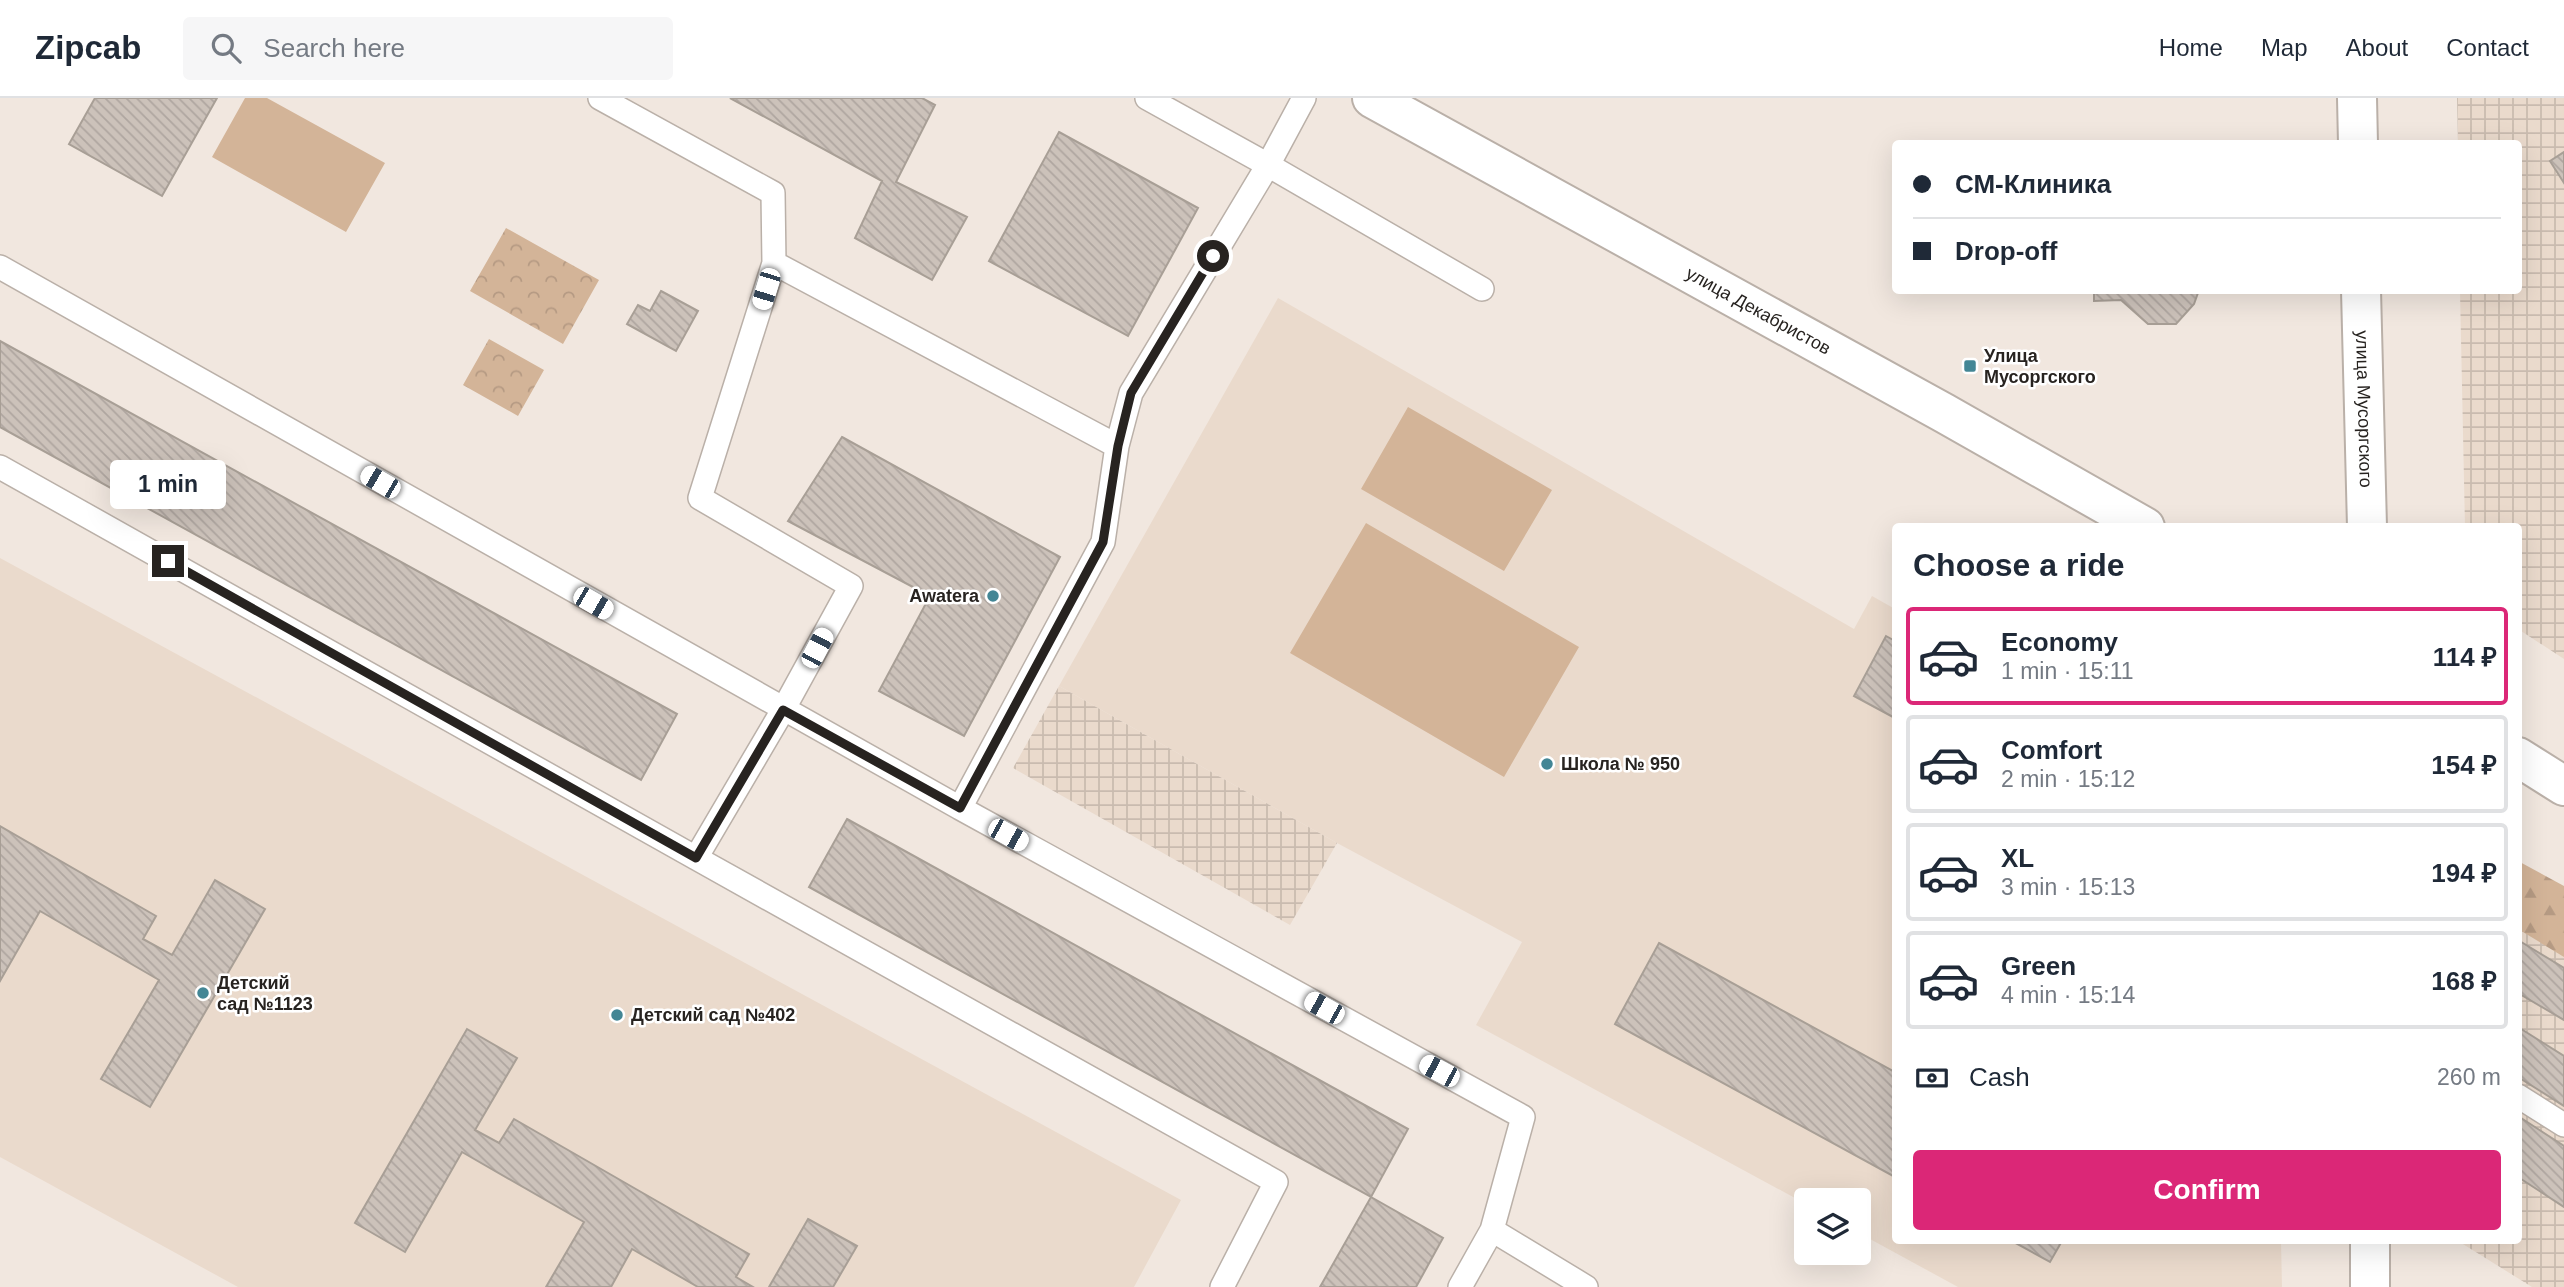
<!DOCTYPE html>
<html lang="en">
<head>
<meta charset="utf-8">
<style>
	:root { --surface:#fff; --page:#f6f6f7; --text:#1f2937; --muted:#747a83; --line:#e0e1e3; --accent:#db2777 }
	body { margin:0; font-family:Arial,sans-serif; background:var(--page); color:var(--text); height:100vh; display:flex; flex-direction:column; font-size:26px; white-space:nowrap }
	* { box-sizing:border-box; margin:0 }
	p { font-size:23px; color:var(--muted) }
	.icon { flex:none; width:38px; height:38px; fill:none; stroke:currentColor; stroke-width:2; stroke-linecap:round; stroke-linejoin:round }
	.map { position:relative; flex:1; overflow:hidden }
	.panel { position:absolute; left:1892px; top:425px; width:630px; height:721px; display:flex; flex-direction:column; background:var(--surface); border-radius:7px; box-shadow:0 7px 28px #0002 }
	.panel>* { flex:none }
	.top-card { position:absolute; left:1892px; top:42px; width:630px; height:154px; border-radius:7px; box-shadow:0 7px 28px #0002; display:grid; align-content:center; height:154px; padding:0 21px; background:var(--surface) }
	.buttons { position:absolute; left:1794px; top:1090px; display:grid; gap:14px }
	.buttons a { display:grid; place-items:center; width:77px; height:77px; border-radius:7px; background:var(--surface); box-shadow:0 7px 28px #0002; font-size:35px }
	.end { position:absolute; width:32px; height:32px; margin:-16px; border:9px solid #272320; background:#fff; box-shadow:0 0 0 4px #fff }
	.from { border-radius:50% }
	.bubble { position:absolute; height:49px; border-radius:7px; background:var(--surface); box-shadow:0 7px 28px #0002; font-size:23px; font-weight:800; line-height:49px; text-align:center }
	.car { position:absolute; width:21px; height:42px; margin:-21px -10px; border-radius:9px; box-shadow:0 0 5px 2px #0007; background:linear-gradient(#fff 24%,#345 0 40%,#fff 0 76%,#345 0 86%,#fff 0) }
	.top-card b { display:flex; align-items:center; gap:24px; height:66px; font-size:26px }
	.top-card b+b { border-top:2px solid var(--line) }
	.top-card i { width:18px; height:18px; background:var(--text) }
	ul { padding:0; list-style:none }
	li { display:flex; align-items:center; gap:21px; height:98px; margin:0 14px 10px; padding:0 7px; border:4px solid var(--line); border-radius:7px }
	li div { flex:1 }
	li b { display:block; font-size:26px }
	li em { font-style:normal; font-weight:800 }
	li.current { border-color:var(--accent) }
	li>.icon { width:63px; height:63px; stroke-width:1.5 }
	h2 { padding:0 21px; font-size:32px; line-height:84px }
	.pay { display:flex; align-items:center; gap:18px; height:77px; padding:0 21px; font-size:26px }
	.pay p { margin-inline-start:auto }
	.cta { display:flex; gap:14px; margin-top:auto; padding:14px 21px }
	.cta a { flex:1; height:80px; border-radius:7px; background:var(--accent); color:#fff; font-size:28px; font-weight:800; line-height:80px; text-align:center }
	header { display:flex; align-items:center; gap:42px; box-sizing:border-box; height:98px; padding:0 35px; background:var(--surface); border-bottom:2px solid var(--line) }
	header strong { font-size:33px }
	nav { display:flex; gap:38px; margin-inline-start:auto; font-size:24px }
	.search { width:490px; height:63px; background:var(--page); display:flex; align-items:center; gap:18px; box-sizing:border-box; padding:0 24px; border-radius:7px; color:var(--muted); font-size:26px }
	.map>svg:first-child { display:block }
	.built { fill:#eadacc }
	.industrial { fill:url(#industrial-grid) }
	.grass { fill:#d3b498 }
	.forest { fill:url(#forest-firs) }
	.park { fill:url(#park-crowns) }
	.building { fill:url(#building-back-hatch); stroke:#a89f96; stroke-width:2 }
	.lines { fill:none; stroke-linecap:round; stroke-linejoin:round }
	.service-casing { stroke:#bab0a8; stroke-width:26 }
	.tertiary-casing { stroke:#bab0a8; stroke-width:42 }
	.secondary-casing { stroke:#bab0a8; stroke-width:42 }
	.service { stroke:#fff; stroke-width:23 }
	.tertiary { stroke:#fff; stroke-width:38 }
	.secondary { stroke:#fff; stroke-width:38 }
	.route { stroke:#272320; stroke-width:9 }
	.poi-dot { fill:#438695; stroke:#fff; stroke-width:2.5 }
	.labels { text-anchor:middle; stroke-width:5; stroke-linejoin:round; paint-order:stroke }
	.street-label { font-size:18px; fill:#272320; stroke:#fff }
	.poi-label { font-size:18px; font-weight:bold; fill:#272320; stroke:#fff; text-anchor:start }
</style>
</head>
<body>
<header>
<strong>Zipcab</strong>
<div class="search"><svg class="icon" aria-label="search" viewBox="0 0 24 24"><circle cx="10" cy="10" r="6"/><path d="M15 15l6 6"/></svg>Search here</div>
<nav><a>Home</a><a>Map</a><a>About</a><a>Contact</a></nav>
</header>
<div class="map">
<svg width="2564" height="1189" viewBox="0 0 2564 1189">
	<defs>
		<pattern id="industrial-grid" width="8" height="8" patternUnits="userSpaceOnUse" patternTransform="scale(1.75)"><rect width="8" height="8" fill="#eadacc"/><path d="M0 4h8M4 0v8" fill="none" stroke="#c9bbaf"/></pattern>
		<pattern id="forest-firs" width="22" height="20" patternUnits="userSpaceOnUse" patternTransform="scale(1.75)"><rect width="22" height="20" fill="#d3b498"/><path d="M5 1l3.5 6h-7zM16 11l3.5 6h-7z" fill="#b59a83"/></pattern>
		<pattern id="park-crowns" width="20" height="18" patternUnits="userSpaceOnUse" patternTransform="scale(1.75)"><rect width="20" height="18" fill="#d3b498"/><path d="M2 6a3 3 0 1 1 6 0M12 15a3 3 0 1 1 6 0" fill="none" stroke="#b59a83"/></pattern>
		<pattern id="building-back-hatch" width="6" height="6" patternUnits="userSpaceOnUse" patternTransform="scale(1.75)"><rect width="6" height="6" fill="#ccc2ba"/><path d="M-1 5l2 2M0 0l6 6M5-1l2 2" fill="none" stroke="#afa6a0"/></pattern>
	</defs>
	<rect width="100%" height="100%" fill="#f1e7df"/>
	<path class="built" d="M 1278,200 L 1854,531 L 1872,498 L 1895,511 L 1895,1143 L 2281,1143 L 2282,1189 L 1958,1189 L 1859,1135 L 1858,1102 L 1806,1102 L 1806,1106 L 1476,927 L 1522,844 L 1337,745 L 1059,588 Z
		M 0,460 L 1181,1102 L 1134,1189 L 238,1189 L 0,1059 Z"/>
	<path class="industrial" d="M 2457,0 L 2564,0 L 2564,561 L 2518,531 L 2518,429 L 2465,429 L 2460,193 L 2518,192 L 2518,46 L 2458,45 Z
		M 1059,588 L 1337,745 L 1290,827 L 1013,670 Z
		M 2518,815 L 2564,839 L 2564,1189 L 2532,1189 L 2458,1143 L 2518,1143 Z"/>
	<path class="grass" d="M 245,0 L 267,0 L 385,65 L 346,134 L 212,59 Z
		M 1408,309 L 1552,392 L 1504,473 L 1361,391 Z
		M 1366,425 L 1579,549 L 1504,679 L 1290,555 Z"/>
	<path class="forest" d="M 2518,763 L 2564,788 L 2564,859 L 2518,831 Z"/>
	<path class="park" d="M 506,130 L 599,182 L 563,246 L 470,193 Z
		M 489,241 L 544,272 L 518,318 L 463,287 Z"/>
	<path class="building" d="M 95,0 L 217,0 L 162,98 L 69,46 Z
		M 730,0 L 922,0 L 935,7 L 896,84 L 967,119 L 932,182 L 855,140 L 882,83 Z
		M 1059,34 L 1198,110 L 1128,238 L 989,163 Z
		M 2564,54 L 2564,85 L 2550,63 Z
		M 2094,192 L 2199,192 L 2194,206 L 2176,226 L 2148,226 L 2121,202 L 2094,203 Z
		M 661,193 L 698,213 L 676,253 L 627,226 L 638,207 L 650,213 Z
		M 0,243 L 677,616 L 641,682 L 0,329 Z
		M 842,339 L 1060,459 L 964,638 L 879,593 L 930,498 L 788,423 Z
		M 1886,538 L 1895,543 L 1893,619 L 1854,598 Z
		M 847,721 L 1408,1031 L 1371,1099 L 809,789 Z
		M 0,728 L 156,818 L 143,841 L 172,857 L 215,782 L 265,811 L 150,1009 L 101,981 L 159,882 L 40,813 L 0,883 Z
		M 2518,842 L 2564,870 L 2564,922 L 2518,895 Z
		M 1659,845 L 1895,974 L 1895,1079 L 1615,926 Z
		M 2518,929 L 2564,958 L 2564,1008 L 2518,979 Z
		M 467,931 L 517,960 L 475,1032 L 499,1045 L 514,1021 L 749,1156 L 736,1179 L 753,1189 L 698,1189 L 632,1151 L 611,1189 L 546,1189 L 584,1124 L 462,1054 L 405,1154 L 355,1125 Z
		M 2518,1018 L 2564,1048 L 2564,1109 L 2518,1079 Z
		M 1371,1099 L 1443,1140 L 1416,1189 L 1320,1189 Z
		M 808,1121 L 857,1148 L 833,1189 L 769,1189 Z
		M 2012,1143 L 2062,1143 L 2050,1164 Z"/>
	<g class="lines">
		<defs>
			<path id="service" d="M 600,0 L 773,95 L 774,165 L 700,400 L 851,488 L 783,612 L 696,760 L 1276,1084 L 1222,1189
				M 1147,0 L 1268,67 L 1482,191
				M 774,165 L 1117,348
				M 0,169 L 960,710 L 1103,444 L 1117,348 L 1131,295 L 1268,67 L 1304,0
				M 0,369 L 696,760
				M 960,710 L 1523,1019 L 1492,1132 L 1460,1189
				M 2518,998 L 2564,1027
				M 1492,1132 L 1586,1189"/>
			<g id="tertiary">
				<path d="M 2357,0 L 2358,46"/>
				<path id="s1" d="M 2361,192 L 2367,429"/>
				<path d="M 2370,1143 L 2370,1189"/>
			</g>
			<g id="secondary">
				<path id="s2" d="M 1372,0 L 1944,315 L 2145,429"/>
				<path d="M 2518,659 L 2564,688"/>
			</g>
		</defs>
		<use href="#service" class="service-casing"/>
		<use href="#tertiary" class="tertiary-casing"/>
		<use href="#secondary" class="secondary-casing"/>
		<use href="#service" class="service"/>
		<use href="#tertiary" class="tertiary"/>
		<use href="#secondary" class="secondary"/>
	</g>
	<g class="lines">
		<path class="route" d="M 168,463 L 696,760 L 783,612 L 960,710 L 1103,444 L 1118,348 L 1131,295 L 1213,158"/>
	</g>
	<g class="poi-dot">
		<rect x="1963" y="261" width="14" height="14" rx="3.5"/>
		<circle cx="993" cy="498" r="7"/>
		<circle cx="1547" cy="666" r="7"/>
		<circle cx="203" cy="895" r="7"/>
		<circle cx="617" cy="917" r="7"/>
	</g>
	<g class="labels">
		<g class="street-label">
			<text dy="6" stroke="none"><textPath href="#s2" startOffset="441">улица Декабристов</textPath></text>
			<text dy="6" stroke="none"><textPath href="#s1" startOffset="119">улица Мусоргского</textPath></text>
		</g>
		<g class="poi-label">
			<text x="1984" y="264">Улица<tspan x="1984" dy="21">Мусоргского</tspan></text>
			<text x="979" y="504" text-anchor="end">Awatera</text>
			<text x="1561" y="672">Школа № 950</text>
			<text x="217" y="891">Детский<tspan x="217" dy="21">сад №1123</tspan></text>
			<text x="631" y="923">Детский сад №402</text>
		</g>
	</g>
</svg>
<div class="buttons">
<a><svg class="icon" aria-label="layers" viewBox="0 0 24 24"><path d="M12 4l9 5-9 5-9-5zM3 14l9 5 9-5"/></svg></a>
</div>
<i class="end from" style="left:1213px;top:158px"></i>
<i class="end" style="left:168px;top:463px"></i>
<div class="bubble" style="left:110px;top:362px;width:116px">1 min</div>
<i class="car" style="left:766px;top:191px;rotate:197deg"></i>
<i class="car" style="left:380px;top:384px;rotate:300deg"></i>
<i class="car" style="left:593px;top:505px;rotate:120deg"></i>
<i class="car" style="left:817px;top:550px;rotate:28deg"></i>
<i class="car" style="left:1008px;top:737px;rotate:119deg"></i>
<i class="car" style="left:1324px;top:910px;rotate:299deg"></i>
<i class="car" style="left:1439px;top:973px;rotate:298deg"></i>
<div class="top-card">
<b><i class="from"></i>СМ-Клиника</b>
<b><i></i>Drop-off</b>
</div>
<section class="panel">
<h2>Choose a ride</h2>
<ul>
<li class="current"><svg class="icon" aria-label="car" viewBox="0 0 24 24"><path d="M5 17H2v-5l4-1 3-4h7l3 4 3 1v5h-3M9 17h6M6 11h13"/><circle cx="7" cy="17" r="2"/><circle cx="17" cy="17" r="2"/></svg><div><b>Economy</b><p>1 min · 15:11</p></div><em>114 ₽</em></li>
<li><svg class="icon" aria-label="car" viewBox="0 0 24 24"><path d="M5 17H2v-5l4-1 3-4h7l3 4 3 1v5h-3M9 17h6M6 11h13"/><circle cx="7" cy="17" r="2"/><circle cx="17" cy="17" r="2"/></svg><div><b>Comfort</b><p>2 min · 15:12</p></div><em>154 ₽</em></li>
<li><svg class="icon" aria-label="car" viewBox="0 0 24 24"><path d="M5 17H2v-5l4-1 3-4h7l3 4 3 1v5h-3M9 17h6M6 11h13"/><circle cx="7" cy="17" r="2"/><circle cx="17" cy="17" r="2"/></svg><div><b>XL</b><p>3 min · 15:13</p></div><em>194 ₽</em></li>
<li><svg class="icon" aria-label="car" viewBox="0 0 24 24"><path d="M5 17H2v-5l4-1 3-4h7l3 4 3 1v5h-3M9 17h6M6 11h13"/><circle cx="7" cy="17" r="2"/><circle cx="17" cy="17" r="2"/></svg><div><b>Green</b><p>4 min · 15:14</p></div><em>168 ₽</em></li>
</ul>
<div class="pay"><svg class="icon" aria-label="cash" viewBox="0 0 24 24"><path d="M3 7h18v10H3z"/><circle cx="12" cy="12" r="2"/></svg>Cash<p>260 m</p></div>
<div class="cta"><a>Confirm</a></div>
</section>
</div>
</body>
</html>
